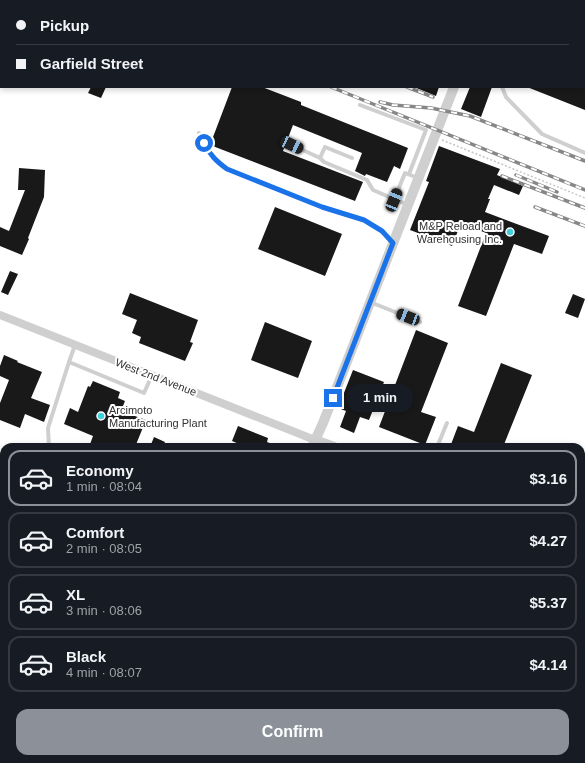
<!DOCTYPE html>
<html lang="en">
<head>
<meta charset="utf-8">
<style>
	:root { --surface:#171b24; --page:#20242c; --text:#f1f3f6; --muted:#9ea1a6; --line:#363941; --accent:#8c9099 }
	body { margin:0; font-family:Arial,sans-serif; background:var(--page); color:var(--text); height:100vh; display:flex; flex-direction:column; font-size:15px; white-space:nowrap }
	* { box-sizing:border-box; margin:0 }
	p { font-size:13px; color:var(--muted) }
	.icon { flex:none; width:22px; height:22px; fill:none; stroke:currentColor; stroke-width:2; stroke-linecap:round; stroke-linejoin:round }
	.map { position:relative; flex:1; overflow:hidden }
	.sheet { position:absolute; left:0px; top:443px; width:585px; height:320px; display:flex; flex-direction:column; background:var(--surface); border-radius:12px 12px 0 0; box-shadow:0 2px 6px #0003 }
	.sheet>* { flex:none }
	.hud { position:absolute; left:0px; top:0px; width:585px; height:88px; box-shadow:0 2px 6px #0003; display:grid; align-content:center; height:88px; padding:0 16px; background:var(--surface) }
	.end { position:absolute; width:18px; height:18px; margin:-9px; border:5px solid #1a73e8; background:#fff; box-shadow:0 0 0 2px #fff }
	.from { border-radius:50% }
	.bubble { position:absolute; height:28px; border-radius:12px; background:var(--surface); box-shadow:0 2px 6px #0003; font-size:13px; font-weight:700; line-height:28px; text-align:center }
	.car { position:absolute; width:12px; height:24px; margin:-12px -6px; border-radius:5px; box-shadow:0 0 3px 1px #0007; background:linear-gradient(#222 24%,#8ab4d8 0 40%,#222 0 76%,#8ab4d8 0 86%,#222 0) }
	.hud b { display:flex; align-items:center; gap:14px; height:38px; font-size:15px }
	.hud b+b { border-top:1px solid var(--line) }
	.hud i { width:10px; height:10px; background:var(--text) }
	ul { padding:7px 0 0; list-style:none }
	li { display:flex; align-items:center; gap:12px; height:56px; margin:0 8px 6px; padding:0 8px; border:2px solid var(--line); border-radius:12px }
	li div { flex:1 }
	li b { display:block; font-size:15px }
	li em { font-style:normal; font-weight:700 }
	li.current { border-color:var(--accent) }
	li>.icon { width:36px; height:36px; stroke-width:1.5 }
	.button { display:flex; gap:8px; margin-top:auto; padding:8px 16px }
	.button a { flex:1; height:46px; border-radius:12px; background:var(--accent); color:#fff; font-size:16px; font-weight:700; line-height:46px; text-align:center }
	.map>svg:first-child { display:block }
	.building { fill:#191919 }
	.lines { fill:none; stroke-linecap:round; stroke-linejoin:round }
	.path { stroke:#c6c6c6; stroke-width:1.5; stroke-dasharray:2 2; stroke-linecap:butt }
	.service { stroke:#cfcfcf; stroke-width:4 }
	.minor { stroke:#cfcfcf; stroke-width:8 }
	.tertiary { stroke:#cfcfcf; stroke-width:10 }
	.rail-casing { stroke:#878787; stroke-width:3.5 }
	.rail { stroke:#fff; stroke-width:2; stroke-dasharray:6; stroke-linecap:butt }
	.route { stroke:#1a73e8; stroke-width:5 }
	.poi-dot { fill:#42cedc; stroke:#fff; stroke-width:1.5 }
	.labels { text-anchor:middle; stroke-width:4; stroke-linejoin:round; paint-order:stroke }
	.poi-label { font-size:11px; fill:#323232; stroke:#fff; text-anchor:end }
	.street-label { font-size:11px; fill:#323232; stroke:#fff }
</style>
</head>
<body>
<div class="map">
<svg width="585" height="763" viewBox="0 0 585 763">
	<rect width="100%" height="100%" fill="#fff"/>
	<path class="building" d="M 91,87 L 106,87 L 101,98 L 88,93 Z
		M 232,87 L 262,87 L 301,102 L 301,105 L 408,148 L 400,169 L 394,166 L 387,182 L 366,174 L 365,176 L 355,171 L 362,153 L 293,125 L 283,151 L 363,182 L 355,201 L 210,145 Z
		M 414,87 L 439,87 L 436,96 Z
		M 470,87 L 492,87 L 481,117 L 461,109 Z
		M 527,87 L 585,88 L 585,110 Z
		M 439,146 L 500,169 L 497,175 L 523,186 L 519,195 L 494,185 L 488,199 L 490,199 L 485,212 L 549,236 L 542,254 L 514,244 L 486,316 L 458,306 L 486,233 L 461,223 L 452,246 L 410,230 L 429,182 L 426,181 Z
		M 19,168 L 45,170 L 44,197 L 28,238 L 29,239 L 22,255 L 0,246 L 0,227 L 9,231 L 25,190 L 18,190 Z
		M 275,207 L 342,234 L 325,276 L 258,249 Z
		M 10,271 L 18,274 L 8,295 L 1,292 Z
		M 130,293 L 198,320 L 190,342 L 193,343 L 185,361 L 139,343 L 141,337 L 132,333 L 137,320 L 122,314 Z
		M 573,294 L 585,299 L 578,318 L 565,313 Z
		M 265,322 L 312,341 L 298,378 L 251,360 Z
		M 416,330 L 448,343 L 421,412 L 436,417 L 425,445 L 379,427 Z
		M 4,355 L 18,361 L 17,362 L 42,372 L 31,398 L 50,405 L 44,422 L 25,414 L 20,428 L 0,420 L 0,403 L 9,380 L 0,376 L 0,366 Z
		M 501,363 L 532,375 L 503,447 L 450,447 L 458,426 L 474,432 Z
		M 353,370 L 384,382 L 369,420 L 360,417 L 354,433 L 340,427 L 346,411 L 338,408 Z
		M 93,381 L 120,392 L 118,398 L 125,401 L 121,411 L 146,420 L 135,447 L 123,447 L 117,445 L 116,447 L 89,447 L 93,436 L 64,424 L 70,408 L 78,412 L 88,386 L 90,387 Z
		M 238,426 L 268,438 L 267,442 L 280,447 L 246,447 L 232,441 Z
		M 154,437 L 165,442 L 163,447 L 150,447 Z"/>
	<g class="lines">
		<path class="path" d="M 442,140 L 585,198"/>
		<path class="service" d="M 549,0 L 551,1
			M 32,1 L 32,0
			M 584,14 L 585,14
			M 0,78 L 1,76
			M 502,87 L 506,97 L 542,134 L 585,153
			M 360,105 L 426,130 L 409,174
			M 199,133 C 208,150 211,157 227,169 L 322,207 L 364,220 L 382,231 L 392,243
			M 292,145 L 320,158 L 324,162 L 367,180 L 373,190 L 408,205
			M 320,158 L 325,147 L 352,158
			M 394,200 L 405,173 L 418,178
			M 370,302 L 420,322
			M 75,345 L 69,362 L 144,393 L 152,375
			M 49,447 L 48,428 L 69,362
			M 437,447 L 447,423"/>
		<path class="minor" d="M 458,0 L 460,1
			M 0,315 L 315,440"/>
		<path class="tertiary" d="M 489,1 L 490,0
			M 315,440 L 334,447
			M 312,447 L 323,423 L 454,87
			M 581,545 L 585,546
			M 187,763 L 189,759"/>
		<defs>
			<path id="rail" d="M 114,0 L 116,1
				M 131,0 L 132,1
				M 187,0 L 189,1
				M 331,87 L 585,190
				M 407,87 L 433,97
				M 380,102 L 393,105 L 431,108 L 470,116 L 585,161
				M 516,175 L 557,192
				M 502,176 L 585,208
				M 535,207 L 585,226
				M 0,598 L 4,603
				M 166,759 L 172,763"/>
		</defs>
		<use href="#rail" class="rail-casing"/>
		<use href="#rail" class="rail"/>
	</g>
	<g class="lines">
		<path class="route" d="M 204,143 C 210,155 216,161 227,169 L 322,207 L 364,220 L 382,231 L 393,243 L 333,398"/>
	</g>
	<g class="poi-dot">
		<circle cx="510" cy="232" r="4"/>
		<circle cx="101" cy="416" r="4"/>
	</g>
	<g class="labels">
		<g class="poi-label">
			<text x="502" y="230">M&amp;P Reload and<tspan x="502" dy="13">Warehousing Inc.</tspan></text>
			<text x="109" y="414" text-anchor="start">Arcimoto<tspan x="109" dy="13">Manufacturing Plant</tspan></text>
		</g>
		<g class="street-label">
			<text transform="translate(156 377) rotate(21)" y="4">West 2nd Avenue</text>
		</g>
	</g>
</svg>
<i class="end from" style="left:204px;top:143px"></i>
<i class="end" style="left:333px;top:398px"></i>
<div class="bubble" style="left:347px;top:384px;width:66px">1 min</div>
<i class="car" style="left:292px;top:145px;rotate:115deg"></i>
<i class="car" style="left:394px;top:200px;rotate:22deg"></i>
<i class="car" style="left:408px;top:317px;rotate:291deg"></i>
<div class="hud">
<b><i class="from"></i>Pickup</b>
<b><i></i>Garfield Street</b>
</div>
<section class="sheet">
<ul>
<li class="current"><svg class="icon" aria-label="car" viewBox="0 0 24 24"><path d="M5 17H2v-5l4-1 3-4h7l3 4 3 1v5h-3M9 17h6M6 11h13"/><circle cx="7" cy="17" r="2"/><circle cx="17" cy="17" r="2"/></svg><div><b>Economy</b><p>1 min · 08:04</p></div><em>$3.16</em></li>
<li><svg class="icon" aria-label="car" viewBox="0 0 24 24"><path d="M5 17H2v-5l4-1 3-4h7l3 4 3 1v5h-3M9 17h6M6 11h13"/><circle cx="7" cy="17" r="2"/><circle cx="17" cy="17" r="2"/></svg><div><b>Comfort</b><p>2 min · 08:05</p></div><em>$4.27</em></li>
<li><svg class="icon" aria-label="car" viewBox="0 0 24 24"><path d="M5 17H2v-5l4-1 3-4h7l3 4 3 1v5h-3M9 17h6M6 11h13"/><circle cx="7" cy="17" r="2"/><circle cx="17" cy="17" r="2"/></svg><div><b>XL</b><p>3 min · 08:06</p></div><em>$5.37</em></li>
<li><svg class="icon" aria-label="car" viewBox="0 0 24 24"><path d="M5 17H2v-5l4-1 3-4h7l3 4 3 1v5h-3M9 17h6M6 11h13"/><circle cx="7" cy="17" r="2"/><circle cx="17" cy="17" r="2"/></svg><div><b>Black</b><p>4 min · 08:07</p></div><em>$4.14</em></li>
</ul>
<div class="button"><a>Confirm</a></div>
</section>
</div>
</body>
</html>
